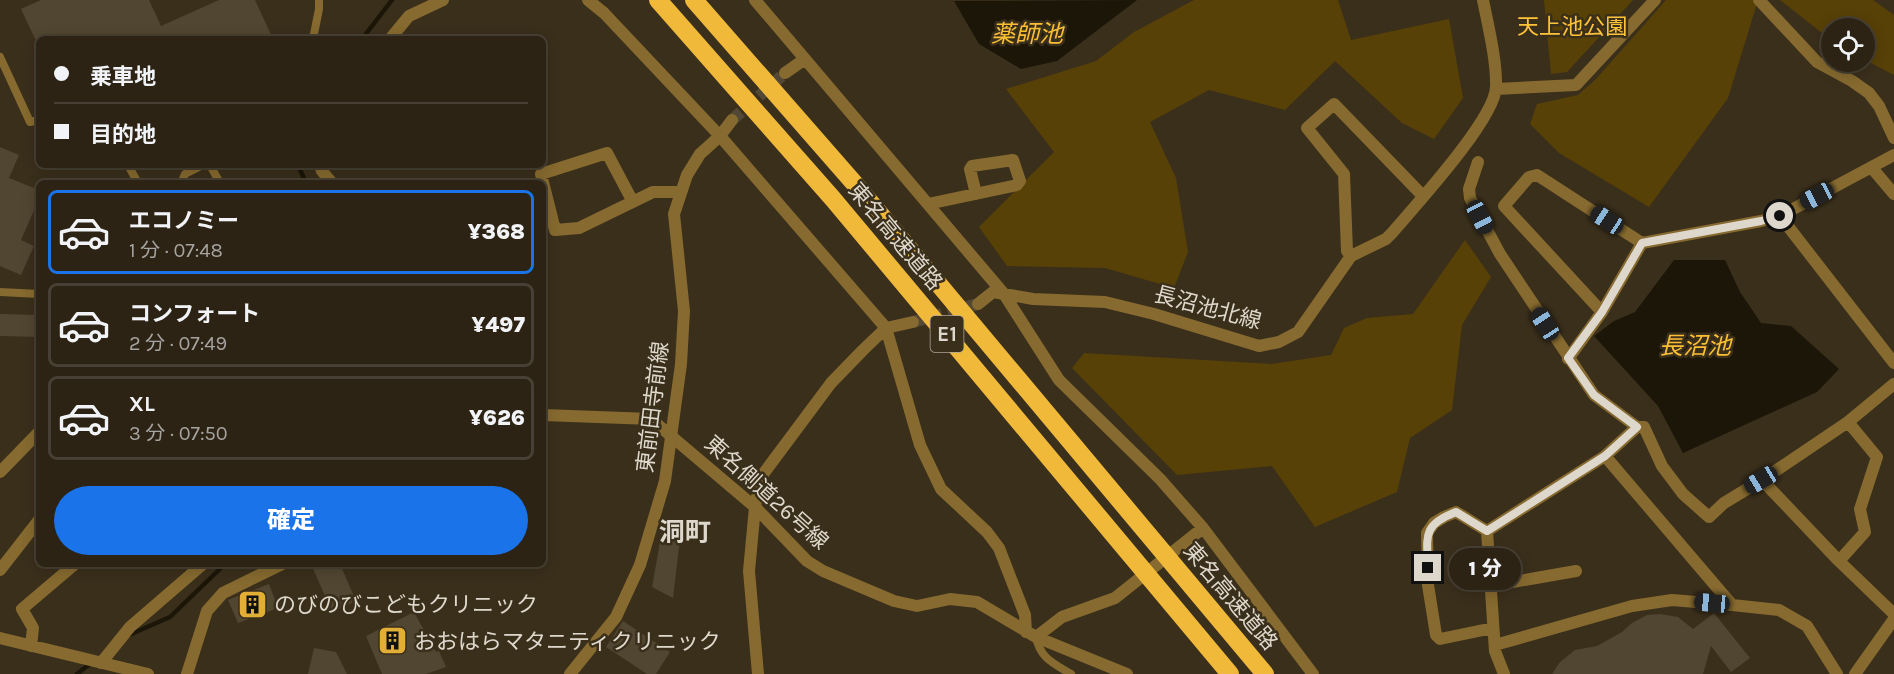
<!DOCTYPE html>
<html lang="ja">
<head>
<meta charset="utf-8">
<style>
	:root { --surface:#2c2314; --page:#342b1d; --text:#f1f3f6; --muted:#a6a4a0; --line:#484034; --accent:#1a73e8 }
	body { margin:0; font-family:Karla,"Noto Sans JP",sans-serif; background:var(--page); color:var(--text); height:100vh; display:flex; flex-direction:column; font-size:22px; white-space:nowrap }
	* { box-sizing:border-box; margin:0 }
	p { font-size:20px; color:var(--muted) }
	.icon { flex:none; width:33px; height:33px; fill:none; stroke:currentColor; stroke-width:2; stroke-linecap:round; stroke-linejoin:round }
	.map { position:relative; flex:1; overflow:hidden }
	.sheet { position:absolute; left:36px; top:180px; width:510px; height:387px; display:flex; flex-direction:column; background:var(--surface); border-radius:9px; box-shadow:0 3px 15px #0003,0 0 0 2px var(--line) }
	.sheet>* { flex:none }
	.guide { position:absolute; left:36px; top:36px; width:510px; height:132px; border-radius:9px; box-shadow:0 3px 15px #0003,0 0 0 2px var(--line); display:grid; align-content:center; height:132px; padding:0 18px; background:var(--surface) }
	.tools { position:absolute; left:1821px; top:18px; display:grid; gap:12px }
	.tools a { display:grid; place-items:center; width:54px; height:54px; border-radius:50%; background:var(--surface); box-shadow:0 3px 15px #0003,0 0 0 2px var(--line); font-size:30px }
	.end { position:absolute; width:27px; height:27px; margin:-14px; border:8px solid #ded7cb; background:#111; box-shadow:0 0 0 3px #111 }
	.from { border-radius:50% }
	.bubble { position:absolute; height:42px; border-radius:21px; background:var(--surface); box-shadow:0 3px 15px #0003,0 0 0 2px var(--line); font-size:20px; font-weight:800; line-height:42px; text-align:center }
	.car { position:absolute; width:18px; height:36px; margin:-18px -9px; border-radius:8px; box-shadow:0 0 4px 2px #0007; background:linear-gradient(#222 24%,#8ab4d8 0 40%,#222 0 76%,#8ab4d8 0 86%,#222 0) }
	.guide b { display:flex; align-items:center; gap:21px; height:57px; font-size:22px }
	.guide b+b { border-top:2px solid var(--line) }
	.guide i { width:15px; height:15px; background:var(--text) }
	ul { padding:10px 0 0; list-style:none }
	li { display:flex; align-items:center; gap:18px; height:84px; margin:0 12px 9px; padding:0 6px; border:3px solid var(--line); border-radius:9px }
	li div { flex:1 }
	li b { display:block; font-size:22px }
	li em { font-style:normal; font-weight:800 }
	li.current { border-color:var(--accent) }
	li>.icon { width:54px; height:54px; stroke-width:1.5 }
	.button { display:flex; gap:12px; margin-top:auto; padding:12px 18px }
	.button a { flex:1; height:69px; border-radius:36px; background:var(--accent); color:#fff; font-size:24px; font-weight:800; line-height:69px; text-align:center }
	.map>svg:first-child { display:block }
	.green { fill:#584107 }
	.water { fill:#1c1609 }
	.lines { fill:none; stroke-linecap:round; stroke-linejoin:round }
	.stream { stroke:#1c1609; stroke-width:4.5 }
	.building { fill:#514631 }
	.minor-tunnel { stroke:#534835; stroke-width:12; stroke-dasharray:12 6; stroke-linecap:butt }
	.service { stroke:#866a2f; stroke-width:8 }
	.minor { stroke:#866a2f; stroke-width:12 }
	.tertiary { stroke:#866a2f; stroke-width:12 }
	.motorway { stroke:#f1b939; stroke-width:18 }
	.route { stroke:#ded7cb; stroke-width:8 }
	.labels { text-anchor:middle; stroke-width:5; stroke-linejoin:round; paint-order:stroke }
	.shield { fill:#3a2f1b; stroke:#ada596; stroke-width:1.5 }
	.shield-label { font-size:21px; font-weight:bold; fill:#ded7cb }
	.park-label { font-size:22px; fill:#ffc33a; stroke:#3a2f1b }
	.street-label { font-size:22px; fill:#ded7cb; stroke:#3a2f1b }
	.poi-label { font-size:22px; fill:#ded7cb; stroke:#3a2f1b; text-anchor:start }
	.water-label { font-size:24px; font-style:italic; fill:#fbbf35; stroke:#3a2f1b }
	.quarter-label { font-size:26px; font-weight:bold; fill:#ded7cb; stroke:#3a2f1b }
</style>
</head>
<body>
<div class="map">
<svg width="1894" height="674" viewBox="0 0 1894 674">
	<rect width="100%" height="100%" fill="#3a2f1b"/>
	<path class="green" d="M 1194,0 L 1338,0 L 1351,40 L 1449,19 L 1463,98 L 1434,139 L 1402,123 L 1335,61 L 1285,110 L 1209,90 L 1150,122 L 1176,178 L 1188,252 L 1174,288 L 1105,268 L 1007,266 L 979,227 L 1054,152 L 1006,89 L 1096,61 L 1134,32 Z
		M 1544,0 L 1633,0 L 1567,72 L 1551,74 Z
		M 1666,0 L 1758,0 L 1728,98 L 1649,207 L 1559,153 L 1530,124 L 1537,104 L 1578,95 L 1596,79 Z
		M 1780,0 L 1873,0 L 1894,15 L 1894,75 L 1865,60 L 1864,28 L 1832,28 L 1831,40 Z
		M 1465,240 L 1491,277 L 1462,325 L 1452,410 L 1410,438 L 1397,492 L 1315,527 L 1272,466 L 1177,475 L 1072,368 L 1084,353 L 1272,364 L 1331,355 L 1344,328 L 1367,318 L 1413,314 Z"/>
	<path class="water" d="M 1137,0 L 1057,61 L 1021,69 L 979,44 L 954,1 Z
		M 1674,260 L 1725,260 L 1740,292 L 1761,323 L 1791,326 L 1839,369 L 1817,392 L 1683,453 L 1658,406 L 1594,336 L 1614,321 L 1635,312 Z"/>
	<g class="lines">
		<path class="stream" d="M 362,39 L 392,0
			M 298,165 L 306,183
			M 129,635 L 170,617 L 225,564
			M 77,674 L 91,663"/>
	</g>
	<path class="building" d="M 41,0 L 149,0 L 161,26 L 219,0 L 255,0 L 273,39 L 35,39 L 21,9 Z
		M 0,147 L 19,155 L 9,178 L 39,190 L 39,199 L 21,240 L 34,246 L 21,275 L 0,266 Z
		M 0,314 L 39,315 L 39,337 L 0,336 Z
		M 662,531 L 681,531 L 673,598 L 652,587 Z
		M 311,564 L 340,564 L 356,601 L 332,612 Z
		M 269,584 L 278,608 L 238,623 L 228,600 Z
		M 414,612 L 436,652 L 439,651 L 446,667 L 426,674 L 382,674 L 366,636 Z
		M 1714,613 L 1750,658 L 1731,672 L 1711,646 L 1703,674 L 1552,674 L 1560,662 L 1575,650 L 1597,646 L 1622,632 L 1632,623 L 1647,615 L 1660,614 L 1678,617 L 1693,629 Z
		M 623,621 L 670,652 L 656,674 L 647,674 L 606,647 Z
		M 314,648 L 336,652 L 347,674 L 308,674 Z"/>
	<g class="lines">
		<path class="minor-tunnel" d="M 732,120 L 785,73
			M 913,322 L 978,304"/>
		<path class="service" d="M 313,39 L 319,9 L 319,0
			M 0,57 L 30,122 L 39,120
			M 128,165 L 138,183
			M 210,165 L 220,183
			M 181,183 L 185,174 L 203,165
			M 0,292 L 39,294
			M 1036,637 C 1040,658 1053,663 1071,674"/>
		<path class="minor" d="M 588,0 L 604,13 L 720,136 L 886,328 L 920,445 L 941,489 L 987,532 L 999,548 L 1025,615 L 1026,632
			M 755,0 L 1004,294 L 1059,380 L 1160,479 L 1203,528 L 1313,674
			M 1759,0 L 1817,62 L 1852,81 L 1869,93 L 1879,106 L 1894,138
			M 390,39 L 409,16 L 443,0
			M 785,73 L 805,59
			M 1496,89 L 1576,85 L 1655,0
			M 720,136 L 732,120
			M 1478,162 L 1469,189 L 1470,198 L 1500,254 L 1594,395 L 1637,427 L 1644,427 L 1662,466 L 1683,494 L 1709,517 L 1724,503 L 1762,480
			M 320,165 L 322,171 L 332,183
			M 1872,168 L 1894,194
			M 633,202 L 607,153 L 541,174 L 555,230 L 579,228 L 653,192 L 681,192
			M 928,204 L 1017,185 L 1020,181 L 1013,160 L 972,166 L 970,169 L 976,194
			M 1780,216 L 1894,363
			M 1642,243 L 1761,221 L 1780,216 L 1894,155
			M 1351,256 L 1347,251 L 1344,174 L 1307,128 L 1334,104 L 1423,196
			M 978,304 L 993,292 L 1033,299 L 1105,302 L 1154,314 L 1259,346 L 1279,342 L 1298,332 L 1351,256 L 1386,239 L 1392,233 C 1416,205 1495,119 1496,87 C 1497,62 1488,25 1483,0
			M 1568,359 L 1602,312 L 1642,243 L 1537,175 L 1529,177 L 1504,206 L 1602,312
			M 1894,384 L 1848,422 L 1762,480 L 1839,561 L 1894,614
			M 543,415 L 651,419 L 755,507 L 807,561 L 823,571 L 894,601 L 917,606 L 950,599 L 977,602 L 1036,637 L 1127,674
			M 1605,456 L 1732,605
			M 0,472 L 39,432
			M 1487,531 L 1456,512 L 1444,517 L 1434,523 L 1427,533 L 1428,585 L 1436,635 L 1440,639 L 1493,628
			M 1487,531 L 1605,456 L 1637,427
			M 1487,531 L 1495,651 L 1504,674
			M 1839,561 L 1865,532 L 1860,509 L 1877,457 L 1848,422
			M 0,570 L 39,520
			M 1490,586 L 1576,571
			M 1036,637 L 1062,617 L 1115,598 L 1203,528
			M 0,638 L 148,674
			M 1495,645 L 1632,606 L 1672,600 L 1732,605 L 1779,610 L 1807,626 L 1837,674
			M 31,646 L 33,628 L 22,609 L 75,564
			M 101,663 L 130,627 L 203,564
			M 187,674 L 207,611 L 223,593 L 282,564
			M 758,674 L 749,571 L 755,507 L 761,477 L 831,383 L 863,350 L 886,328 L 913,322
			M 1855,674 L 1894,619"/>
		<path class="tertiary" d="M 570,674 L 616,617 L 640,565 L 665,481 L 681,364 L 684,311 L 674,214 L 687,175 L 700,154 L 720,136"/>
		<path class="motorway" d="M 658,0 L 833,199 L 1230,674
			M 694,0 L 854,183 L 1265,674"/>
	</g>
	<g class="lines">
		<path class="route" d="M 1428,568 C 1427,536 1422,525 1456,512 L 1487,531 L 1605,456 L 1637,427 L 1594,395 L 1568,358 L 1602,312 L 1642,243 L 1761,221 L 1780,216"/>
	</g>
	<defs>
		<symbol id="building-square" viewBox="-11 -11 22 22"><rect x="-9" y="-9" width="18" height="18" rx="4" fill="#e3ae35" stroke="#3a2f1b"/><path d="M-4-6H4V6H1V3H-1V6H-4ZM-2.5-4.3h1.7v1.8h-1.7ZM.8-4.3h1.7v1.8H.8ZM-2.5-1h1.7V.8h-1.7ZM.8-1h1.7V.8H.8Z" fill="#111"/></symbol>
	</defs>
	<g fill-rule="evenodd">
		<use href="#building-square" x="236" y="588" width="33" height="33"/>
		<use href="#building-square" x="376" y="624" width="33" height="33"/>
	</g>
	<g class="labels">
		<rect class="shield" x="930.5" y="316" width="33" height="36" rx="4.5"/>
		<g class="shield-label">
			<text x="947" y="341">E1</text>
		</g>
		<g class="park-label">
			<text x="1572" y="34">天上池公園</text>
		</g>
		<g class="street-label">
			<text transform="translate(896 236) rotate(50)" y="8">東名高速道路</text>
			<text transform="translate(1208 307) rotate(15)" y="8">長沼池北線</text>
			<text transform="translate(652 407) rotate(-83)" y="8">東前田寺前線</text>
			<text transform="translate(767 492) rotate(42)" y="8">東名側道26号線</text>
			<text transform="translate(1231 596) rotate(50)" y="8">東名高速道路</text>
		</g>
		<g class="poi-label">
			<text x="274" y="612">のびのびこどもクリニック</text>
			<text x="414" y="649">おおはらマタニティクリニック</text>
		</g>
		<g class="water-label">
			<text x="1027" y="42">薬師池</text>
			<text x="1695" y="354">長沼池</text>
		</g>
		<g class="quarter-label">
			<text x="685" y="541">洞町</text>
		</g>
	</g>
</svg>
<div class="tools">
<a><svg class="icon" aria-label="locate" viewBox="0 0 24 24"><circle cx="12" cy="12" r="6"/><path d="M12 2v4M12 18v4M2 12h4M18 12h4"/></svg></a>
</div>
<i class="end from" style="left:1780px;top:216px"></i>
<i class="end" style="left:1428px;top:568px"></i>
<div class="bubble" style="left:1449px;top:548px;width:72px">1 分</div>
<i class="car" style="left:1817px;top:196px;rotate:242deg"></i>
<i class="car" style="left:1480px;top:217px;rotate:152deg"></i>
<i class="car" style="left:1607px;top:220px;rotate:303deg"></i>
<i class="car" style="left:1545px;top:324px;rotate:327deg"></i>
<i class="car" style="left:1761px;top:480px;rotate:239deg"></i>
<i class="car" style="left:1712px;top:603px;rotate:275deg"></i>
<div class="guide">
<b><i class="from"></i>乗車地</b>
<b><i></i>目的地</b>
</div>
<section class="sheet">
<ul>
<li class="current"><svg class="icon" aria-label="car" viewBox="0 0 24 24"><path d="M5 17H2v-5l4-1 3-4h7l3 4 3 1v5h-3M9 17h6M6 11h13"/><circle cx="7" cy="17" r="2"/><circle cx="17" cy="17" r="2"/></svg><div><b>エコノミー</b><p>1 分 · 07:48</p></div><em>¥368</em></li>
<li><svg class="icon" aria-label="car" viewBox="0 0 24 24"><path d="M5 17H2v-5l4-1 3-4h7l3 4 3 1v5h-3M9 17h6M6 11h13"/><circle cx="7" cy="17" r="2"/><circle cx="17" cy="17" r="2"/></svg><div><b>コンフォート</b><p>2 分 · 07:49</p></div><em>¥497</em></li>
<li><svg class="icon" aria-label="car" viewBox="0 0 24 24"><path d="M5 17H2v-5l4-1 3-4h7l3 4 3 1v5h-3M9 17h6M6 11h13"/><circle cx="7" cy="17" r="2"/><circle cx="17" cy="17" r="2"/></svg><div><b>XL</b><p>3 分 · 07:50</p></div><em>¥626</em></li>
</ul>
<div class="button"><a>確定</a></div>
</section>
</div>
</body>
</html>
